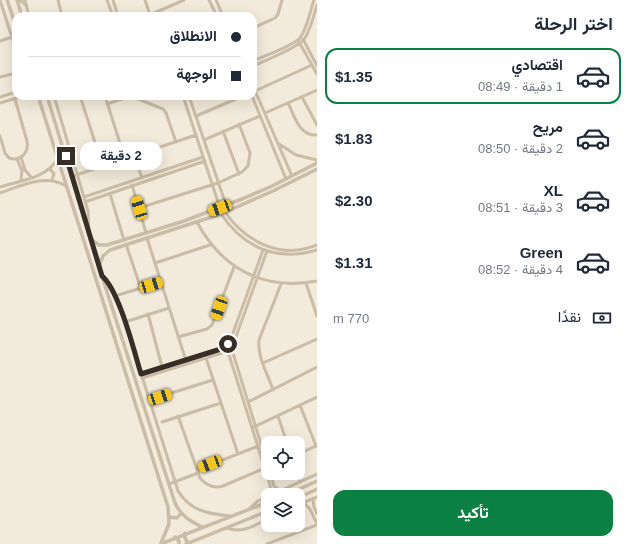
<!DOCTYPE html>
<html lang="ar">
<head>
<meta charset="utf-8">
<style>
	:root { --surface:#fff; --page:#f2f2f3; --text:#1f2937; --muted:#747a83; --line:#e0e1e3; --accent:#0b8043 }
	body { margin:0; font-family:Arial,Vazirmatn,sans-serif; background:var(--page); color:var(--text); direction:rtl; height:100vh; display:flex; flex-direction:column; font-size:15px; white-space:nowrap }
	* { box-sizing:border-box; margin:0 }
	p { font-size:13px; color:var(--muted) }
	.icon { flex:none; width:22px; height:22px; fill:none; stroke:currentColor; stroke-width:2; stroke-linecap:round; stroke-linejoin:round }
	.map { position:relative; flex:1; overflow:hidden; direction:ltr }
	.panel { display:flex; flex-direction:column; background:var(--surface); width:312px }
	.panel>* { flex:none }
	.hud { position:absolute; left:12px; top:12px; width:245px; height:88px; border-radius:12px; box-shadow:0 4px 16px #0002; direction:rtl; display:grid; align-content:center; height:88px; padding:0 16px; background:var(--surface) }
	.buttons { position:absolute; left:261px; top:436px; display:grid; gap:8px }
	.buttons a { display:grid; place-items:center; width:44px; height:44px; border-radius:8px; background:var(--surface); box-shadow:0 4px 16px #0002; font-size:20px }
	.end { position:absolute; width:18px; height:18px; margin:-9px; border:5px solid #362e27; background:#fff; box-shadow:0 0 0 2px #fff }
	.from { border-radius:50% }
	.bubble { position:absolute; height:28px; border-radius:12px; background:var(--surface); box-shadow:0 4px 16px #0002; font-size:13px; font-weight:700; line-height:28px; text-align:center; direction:rtl }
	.car { position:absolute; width:12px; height:24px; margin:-12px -6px; border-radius:5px; box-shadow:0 0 3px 1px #0007; background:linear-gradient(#f5c518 24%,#345 0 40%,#f5c518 0 76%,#345 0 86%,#f5c518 0) }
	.hud b { display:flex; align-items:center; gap:14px; height:38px; font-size:15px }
	.hud b+b { border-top:1px solid var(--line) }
	.hud i { width:10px; height:10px; background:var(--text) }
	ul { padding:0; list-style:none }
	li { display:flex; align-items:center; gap:12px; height:56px; margin:0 8px 6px; padding:0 8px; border:2px solid transparent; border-radius:12px }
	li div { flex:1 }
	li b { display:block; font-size:15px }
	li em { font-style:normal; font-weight:700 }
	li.on { border-color:var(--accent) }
	li>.icon { width:36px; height:36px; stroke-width:1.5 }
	h2 { padding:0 16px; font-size:18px; line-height:48px }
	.pay { display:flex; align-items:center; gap:10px; height:44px; padding:0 16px; font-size:15px }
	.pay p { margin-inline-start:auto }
	.cta { display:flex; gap:8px; margin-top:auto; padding:8px 16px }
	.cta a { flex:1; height:46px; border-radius:12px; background:var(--accent); color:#fff; font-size:16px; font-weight:700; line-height:46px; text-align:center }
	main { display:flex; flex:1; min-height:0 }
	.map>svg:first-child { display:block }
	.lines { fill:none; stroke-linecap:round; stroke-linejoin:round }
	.minor { stroke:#cabca6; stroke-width:3 }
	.tertiary { stroke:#cabca6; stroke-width:3.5 }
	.route { stroke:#362e27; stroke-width:5 }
</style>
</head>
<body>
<main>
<section class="panel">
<h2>اختر الرحلة</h2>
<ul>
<li class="on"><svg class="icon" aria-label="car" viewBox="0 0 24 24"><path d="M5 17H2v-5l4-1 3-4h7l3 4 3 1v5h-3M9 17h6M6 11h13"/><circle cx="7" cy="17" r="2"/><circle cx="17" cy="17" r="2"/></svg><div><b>اقتصادي</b><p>1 دقيقة · 08:49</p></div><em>$1.35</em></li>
<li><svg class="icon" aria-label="car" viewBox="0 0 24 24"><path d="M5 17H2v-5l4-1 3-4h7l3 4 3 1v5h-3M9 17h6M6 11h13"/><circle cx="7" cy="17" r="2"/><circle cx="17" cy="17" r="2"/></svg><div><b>مريح</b><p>2 دقيقة · 08:50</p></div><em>$1.83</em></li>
<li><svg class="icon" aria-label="car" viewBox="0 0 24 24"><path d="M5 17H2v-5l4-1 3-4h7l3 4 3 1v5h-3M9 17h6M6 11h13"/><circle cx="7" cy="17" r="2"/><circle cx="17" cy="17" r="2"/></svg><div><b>XL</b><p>3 دقيقة · 08:51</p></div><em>$2.30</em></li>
<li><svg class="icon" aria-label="car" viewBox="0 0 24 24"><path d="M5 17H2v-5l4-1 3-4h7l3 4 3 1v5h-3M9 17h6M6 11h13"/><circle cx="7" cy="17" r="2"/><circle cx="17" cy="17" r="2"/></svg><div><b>Green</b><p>4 دقيقة · 08:52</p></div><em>$1.31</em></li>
</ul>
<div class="pay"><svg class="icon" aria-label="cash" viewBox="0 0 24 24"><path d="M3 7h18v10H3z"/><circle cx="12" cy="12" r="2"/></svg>نقدًا<p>770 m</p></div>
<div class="cta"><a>تأكيد</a></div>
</section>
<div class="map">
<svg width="317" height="544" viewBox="0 0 317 544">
	<rect width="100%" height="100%" fill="#f2eada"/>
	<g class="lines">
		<path class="minor" d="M 0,0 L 16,50
			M 25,0 L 29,16
			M 58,0 L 62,16
			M 107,0 L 113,16
			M 113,0 L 118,16
			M 145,0 L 150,15
			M 209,0 L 217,16
			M 216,0 L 223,16
			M 147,16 L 184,0
			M 253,28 L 275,18 L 278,14 L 282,0
			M 303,39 L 317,66
			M 0,41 L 12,37
			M 299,42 L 317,74
			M 253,61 C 264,56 293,46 300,38 C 307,29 310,11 314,0
			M 253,66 C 266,60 298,48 305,38 C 311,28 314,15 317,5
			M 0,77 L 16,73
			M 253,86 L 292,176
			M 255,91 L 312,65
			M 54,96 L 88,211 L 89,230
			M 80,96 L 103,167
			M 105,96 L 125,159
			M 183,96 L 220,208
			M 189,96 L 226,205
			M 252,96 L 286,179
			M 0,97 L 16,92
			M 302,97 L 317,125
			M 0,103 L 23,96
			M 288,103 C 295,117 299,136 317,135
			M 107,104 L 128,97 L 133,97 L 163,109 L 166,113 L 176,142
			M 265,113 L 317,90
			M 196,116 L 243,96
			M 223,131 L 239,174
			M 0,136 L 5,153 L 9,158 C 21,162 29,152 27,141 L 15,99
			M 204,140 L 260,116
			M 279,144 L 296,155 L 317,160
			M 134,156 L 142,178
			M 21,157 L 25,170 L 31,177
			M 17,159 L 22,171 L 21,180
			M 50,169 L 54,174 L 52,180
			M 73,176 L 196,135
			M 132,185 L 146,233
			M 0,187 C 19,181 48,178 58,158
			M 0,193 C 21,186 45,173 66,186
			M 110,194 L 124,240
			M 84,197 L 203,157
			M 85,202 L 205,161
			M 139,208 L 218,183 L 242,172 L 248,166 L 250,153 L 239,124
			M 225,212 C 246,242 281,260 317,245
			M 221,214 C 244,248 277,262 317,250
			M 197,222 C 222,269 264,291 317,281
			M 147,238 L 187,364
			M 126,244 L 141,289
			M 155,263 L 210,245
			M 102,276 L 112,288 L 125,322 L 178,491 C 190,511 209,514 230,516
			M 306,283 L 317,316
			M 115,296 L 161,282
			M 148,314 L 162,367
			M 125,322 L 169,308
			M 178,337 L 207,329 L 212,325 L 234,267
			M224 349a5 5 0 1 1 10 0a5 5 0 1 1-10 0Z
			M 229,344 L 263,250
			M 233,345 L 267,251
			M 233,353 L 268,467
			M 229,355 L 270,485 L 271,495
			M 206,358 L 238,454
			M 263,363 L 317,339
			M 141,374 L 224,348
			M 142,378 L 225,352
			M 273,390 C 268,374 257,357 259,340 L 281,284
			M 149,400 L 213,380
			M 248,402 L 317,367
			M 300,405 L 316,446
			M 178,416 L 200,478 C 206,485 213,489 223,486 L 265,468
			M 278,416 L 287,443
			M 162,422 L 221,403
			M 254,427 L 317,397
			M 298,454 L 316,446
			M 197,470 L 258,446
			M 270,473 L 274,486 L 280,491
			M 297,473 L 300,482
			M 169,484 L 198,473
			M 271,495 L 317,474
			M 313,499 L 314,507 L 317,514
			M 304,503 L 310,509 L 317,524
			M 298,505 L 317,497
			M 250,508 L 258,501 L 268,496
			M 227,528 C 242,534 255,525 268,519
			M 267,544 L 317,525"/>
		<path class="tertiary" d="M 7,0 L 16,26
			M 17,0 L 22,16
			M 20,0 L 26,5
			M 38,96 L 168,507 L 169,524 L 161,543
			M 47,96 L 99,267 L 175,503 C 181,516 190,521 202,527
			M 92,240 L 99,245 L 107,245 L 184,221 L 242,199 L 270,187 L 317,163
			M 99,266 L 103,256 L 110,250 L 221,214 L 273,191 L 317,169
			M 286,495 L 317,481
			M 298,498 L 317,489
			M 169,517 L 177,518 L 181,513
			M 185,533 L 185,538 L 188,543
			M 175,537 L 179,541 L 179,544
			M 161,544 L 268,502
			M 186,544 L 268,511"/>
	</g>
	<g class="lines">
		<path class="route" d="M 66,156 L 102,276 C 119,290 134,351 141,374 L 224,348 L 228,344"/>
	</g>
</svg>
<div class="buttons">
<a><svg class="icon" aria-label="locate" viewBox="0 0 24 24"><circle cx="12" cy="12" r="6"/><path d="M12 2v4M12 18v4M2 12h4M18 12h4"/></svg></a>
<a><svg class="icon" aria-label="layers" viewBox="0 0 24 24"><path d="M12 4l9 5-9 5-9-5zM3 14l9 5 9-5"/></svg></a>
</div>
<i class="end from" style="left:228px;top:344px"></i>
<i class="end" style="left:66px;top:156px"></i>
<div class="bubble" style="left:80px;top:142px;width:82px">2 دقيقة</div>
<i class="car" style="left:139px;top:208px;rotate:343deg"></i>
<i class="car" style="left:220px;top:208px;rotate:250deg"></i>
<i class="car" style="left:151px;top:285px;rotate:73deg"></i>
<i class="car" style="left:219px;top:308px;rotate:200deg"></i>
<i class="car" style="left:160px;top:397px;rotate:72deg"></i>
<i class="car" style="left:210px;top:464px;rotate:249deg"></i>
<div class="hud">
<b><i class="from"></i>الانطلاق</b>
<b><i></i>الوجهة</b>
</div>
</div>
</main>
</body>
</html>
